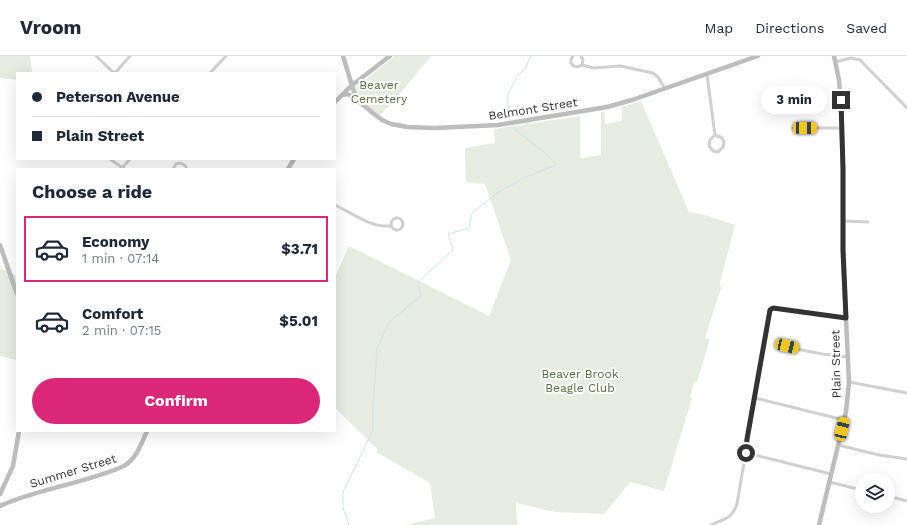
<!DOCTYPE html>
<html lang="en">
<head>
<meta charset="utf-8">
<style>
	:root { --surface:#fff; --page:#f2f2f3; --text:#1f2937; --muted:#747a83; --line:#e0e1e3; --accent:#db2777 }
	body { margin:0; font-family:"Work Sans",sans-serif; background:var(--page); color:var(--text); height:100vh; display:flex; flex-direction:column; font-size:15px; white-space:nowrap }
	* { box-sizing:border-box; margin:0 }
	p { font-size:13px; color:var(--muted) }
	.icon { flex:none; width:22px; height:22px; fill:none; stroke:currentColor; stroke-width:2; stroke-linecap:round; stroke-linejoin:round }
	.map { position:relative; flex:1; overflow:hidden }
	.details { position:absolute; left:16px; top:112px; width:320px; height:264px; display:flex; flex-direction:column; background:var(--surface); border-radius:0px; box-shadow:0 4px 16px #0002 }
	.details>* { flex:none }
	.guide { position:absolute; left:16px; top:16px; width:320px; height:88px; border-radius:0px; box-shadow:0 4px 16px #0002; display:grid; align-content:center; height:88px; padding:0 16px; background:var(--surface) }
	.controls { position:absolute; left:855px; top:417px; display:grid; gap:8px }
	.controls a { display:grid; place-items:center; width:40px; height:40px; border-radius:50%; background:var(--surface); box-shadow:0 4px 16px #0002; font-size:20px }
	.end { position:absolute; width:18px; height:18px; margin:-9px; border:5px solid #333; background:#fff; box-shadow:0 0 0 2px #fff }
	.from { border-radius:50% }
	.bubble { position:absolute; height:28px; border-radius:14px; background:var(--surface); box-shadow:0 4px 16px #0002; font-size:13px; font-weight:700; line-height:28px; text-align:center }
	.car { position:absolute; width:12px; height:24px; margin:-12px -6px; border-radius:5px; box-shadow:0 0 3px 1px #0007; background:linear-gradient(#f5c518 24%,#345 0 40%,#f5c518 0 76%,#345 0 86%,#f5c518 0) }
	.guide b { display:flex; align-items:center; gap:14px; height:38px; font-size:15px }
	.guide b+b { border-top:1px solid var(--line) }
	.guide i { width:10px; height:10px; background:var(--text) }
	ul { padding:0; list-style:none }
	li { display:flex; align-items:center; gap:12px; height:66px; margin:0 8px 6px; padding:0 8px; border:2px solid transparent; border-radius:0px }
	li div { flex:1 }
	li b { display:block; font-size:15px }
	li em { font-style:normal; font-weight:700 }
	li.on { border-color:var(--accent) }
	li>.icon { width:36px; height:36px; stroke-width:1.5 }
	h2 { padding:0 16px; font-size:18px; line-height:48px }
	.button { display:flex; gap:8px; margin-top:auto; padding:8px 16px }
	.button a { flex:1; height:46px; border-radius:24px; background:var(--accent); color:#fff; font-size:16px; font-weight:700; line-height:46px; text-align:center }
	header { display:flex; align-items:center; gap:24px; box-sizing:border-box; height:56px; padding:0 20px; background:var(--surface); border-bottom:1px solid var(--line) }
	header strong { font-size:19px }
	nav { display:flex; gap:22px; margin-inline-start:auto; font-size:14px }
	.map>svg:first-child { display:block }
	.green { fill:#e6ecdf }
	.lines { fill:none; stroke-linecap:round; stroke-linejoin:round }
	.stream { stroke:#cfe2ee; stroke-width:1 }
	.street { stroke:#d0d0d0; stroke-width:3 }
	.secondary { stroke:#bdbdbd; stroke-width:4.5 }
	.route { stroke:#333; stroke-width:5 }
	.labels { text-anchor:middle; stroke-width:4; stroke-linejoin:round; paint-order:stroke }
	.park-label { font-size:12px; fill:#56703f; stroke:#fff }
	.street-label { font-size:12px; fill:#333; stroke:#fff }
</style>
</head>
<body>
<header>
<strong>Vroom</strong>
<nav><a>Map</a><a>Directions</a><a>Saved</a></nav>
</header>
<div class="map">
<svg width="907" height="469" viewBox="0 0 907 469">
	<rect width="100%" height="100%" fill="#fff"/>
	<path class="green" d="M 0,0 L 30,0 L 32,17 L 17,17 L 17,24 L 0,22 Z
		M 395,0 L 431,0 L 394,45 L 379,60 L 366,49 L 355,32 Z
		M 641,45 L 689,156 L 705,159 L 735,169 L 720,227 L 721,232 L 705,282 L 710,283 L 697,326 L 694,326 L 690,341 L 692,342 L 664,435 L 630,426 L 604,458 L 555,456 L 516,447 L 517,469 L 406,469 L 435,462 L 430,427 L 376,396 L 377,393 L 335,352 L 335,221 L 349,190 L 489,260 L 511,204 L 485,128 L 466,126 L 465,92 L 495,87 L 494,73 L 580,60 L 580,102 L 601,99 L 601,56 L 604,55 L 605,68 L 622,65 L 622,51 Z
		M 0,212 L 17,220 L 17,303 L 16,304 L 0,300 Z"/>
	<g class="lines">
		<path class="stream" d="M 510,64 L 507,40 L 517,20 L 526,12 L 529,3 L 532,0
			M 349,469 L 343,452 L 343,436 L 373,374 L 373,351 L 377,292 L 389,266 L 421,240 L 418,226 L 453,194 L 448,178 L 469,172 L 472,157 L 497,137 L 526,121 L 556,109 L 551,102 L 513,72"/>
		<path class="street" d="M 96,0 L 114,17
			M 573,0 L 571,3 L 571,7 C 573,11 578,12 582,9 L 593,12 L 620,10 L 653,17 L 658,21 L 665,33
			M 581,0 L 583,4 L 582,9
			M 835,6 L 851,2 L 860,4 L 907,52
			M 115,17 L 130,0
			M 210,17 L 226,0
			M 707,19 L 715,79 L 722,82 L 724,86 L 723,91 L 718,96 L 713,95 L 709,90 L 710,84 L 715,79
			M 793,72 L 842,72
			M 110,103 L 124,113
			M 122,112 L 130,103
			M 173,113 L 176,108 C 181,106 185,108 187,113
			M 335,149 C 354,158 369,171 390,170
			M391 168a6 6 0 1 1 12 0a6 6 0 1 1-12 0Z
			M 843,165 L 868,166
			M 787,291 L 822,298 L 848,301
			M 849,326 L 907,337
			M 755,342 L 844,364
			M 838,389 L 879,399 L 907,403
			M 747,397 L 831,418
			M 829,426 L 862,434
			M 888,440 L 907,445
			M 711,469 C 724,463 732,463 737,448 L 770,254 L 773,252 L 846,262"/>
		<path class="secondary" d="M 343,0 L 354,36 L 361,47 L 374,58 L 382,64 L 391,68 L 407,71 L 435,72 L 498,69 L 607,51 L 632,44 L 758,0
			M 342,39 L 347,38 L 358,42
			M 335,46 L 351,30 L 390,0
			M 288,113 L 294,103
			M 0,189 L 17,238
			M 0,438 L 13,410 L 19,375
			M 0,450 C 39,432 84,428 124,410 C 137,402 141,388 147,375
			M 819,469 L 846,356 L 849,326 L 843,200 L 843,113 L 841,51 L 839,24 L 834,0"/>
	</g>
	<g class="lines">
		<path class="route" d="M 746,397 L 747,383 L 770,254 L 773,252 L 846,262 L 843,194 L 843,113 L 841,44"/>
	</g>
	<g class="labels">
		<g class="park-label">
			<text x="379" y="33">Beaver<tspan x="379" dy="14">Cemetery</tspan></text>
			<text x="580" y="322">Beaver Brook<tspan x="580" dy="14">Beagle Club</tspan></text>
		</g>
		<g class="street-label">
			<text transform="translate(533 53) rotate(-9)" y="4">Belmont Street</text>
			<text transform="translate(836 308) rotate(-91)" y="4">Plain Street</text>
			<text transform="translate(73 415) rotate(-17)" y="4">Summer Street</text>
		</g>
	</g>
</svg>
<div class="controls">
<a><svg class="icon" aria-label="layers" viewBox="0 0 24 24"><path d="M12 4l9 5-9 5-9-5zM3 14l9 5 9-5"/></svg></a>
</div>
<i class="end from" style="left:746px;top:397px"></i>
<i class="end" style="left:841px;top:44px"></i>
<div class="bubble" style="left:761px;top:30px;width:66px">3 min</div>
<i class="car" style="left:805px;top:72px;rotate:90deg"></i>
<i class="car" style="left:787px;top:290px;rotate:103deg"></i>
<i class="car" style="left:842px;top:373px;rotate:13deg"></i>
<div class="guide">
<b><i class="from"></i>Peterson Avenue</b>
<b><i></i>Plain Street</b>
</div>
<section class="details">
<h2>Choose a ride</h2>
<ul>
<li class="on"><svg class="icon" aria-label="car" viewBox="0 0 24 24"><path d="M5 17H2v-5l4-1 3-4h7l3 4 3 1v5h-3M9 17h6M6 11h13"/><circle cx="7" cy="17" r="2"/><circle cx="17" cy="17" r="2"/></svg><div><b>Economy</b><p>1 min · 07:14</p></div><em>$3.71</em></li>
<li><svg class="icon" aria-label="car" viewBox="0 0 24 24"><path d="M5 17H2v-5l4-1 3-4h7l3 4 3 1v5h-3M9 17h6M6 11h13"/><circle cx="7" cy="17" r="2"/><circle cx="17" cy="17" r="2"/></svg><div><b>Comfort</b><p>2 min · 07:15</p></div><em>$5.01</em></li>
</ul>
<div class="button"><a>Confirm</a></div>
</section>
</div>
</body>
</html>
